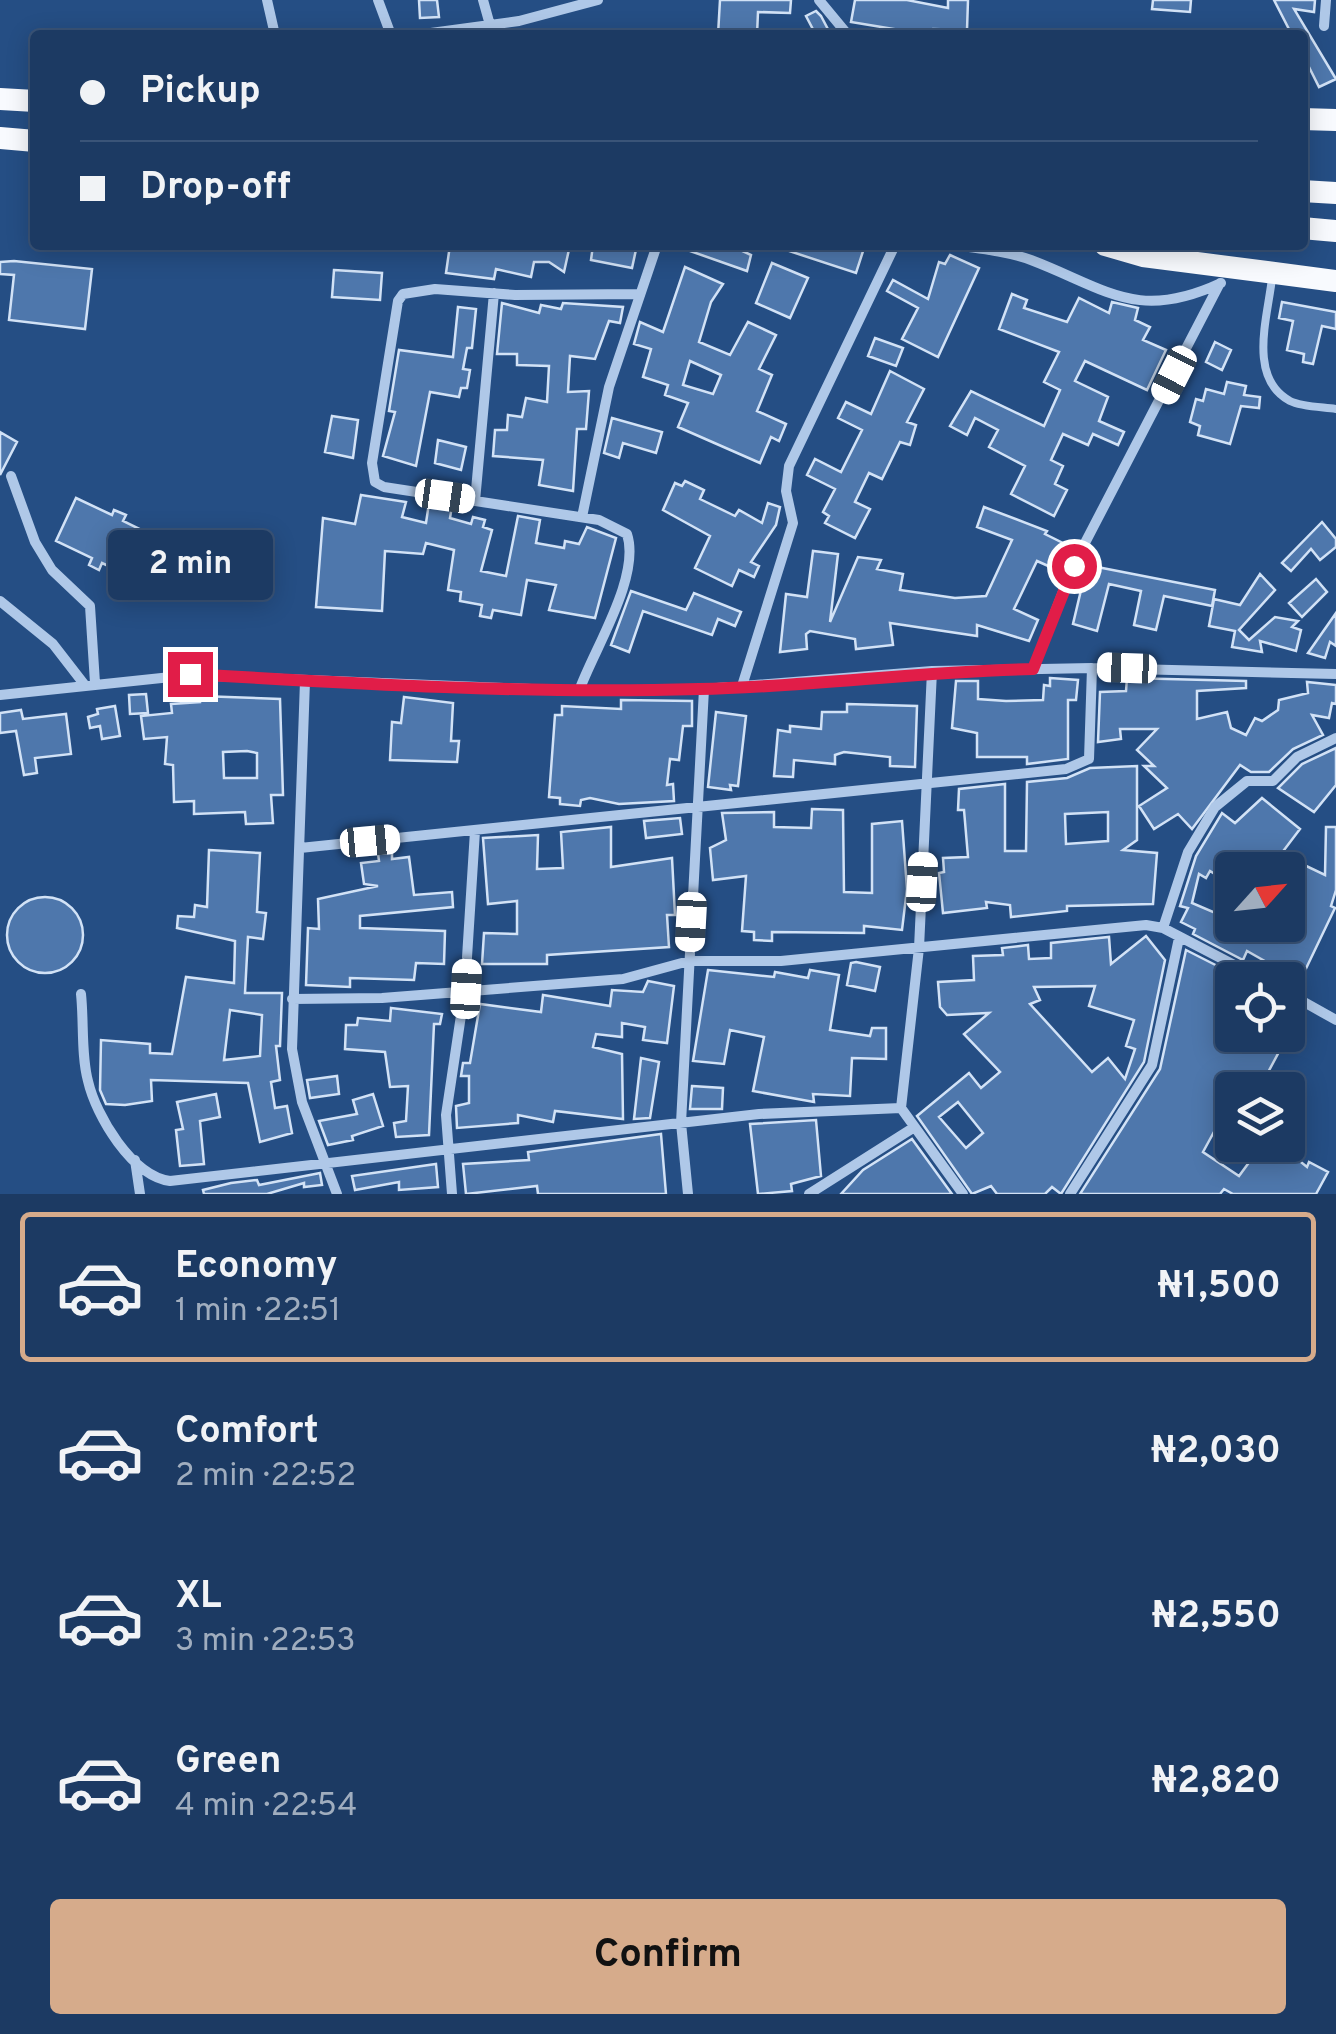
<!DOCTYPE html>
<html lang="en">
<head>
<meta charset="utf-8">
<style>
	:root { --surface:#1c3a63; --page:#254169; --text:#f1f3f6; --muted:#a0adbe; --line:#3a5478; --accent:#d6ab8b }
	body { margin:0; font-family:Overpass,sans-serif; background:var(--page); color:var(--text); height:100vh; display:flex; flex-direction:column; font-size:38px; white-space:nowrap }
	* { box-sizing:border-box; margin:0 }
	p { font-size:32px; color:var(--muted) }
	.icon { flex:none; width:55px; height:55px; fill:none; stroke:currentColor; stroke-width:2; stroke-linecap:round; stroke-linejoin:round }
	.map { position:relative; height:1194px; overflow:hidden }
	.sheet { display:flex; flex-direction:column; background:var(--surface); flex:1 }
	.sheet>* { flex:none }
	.hud { position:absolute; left:30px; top:30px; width:1278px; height:220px; border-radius:10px; box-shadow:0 5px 25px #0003,0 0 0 2px var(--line); display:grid; align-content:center; height:220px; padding:0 50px; background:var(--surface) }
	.needle { width:65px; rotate:63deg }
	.tools { position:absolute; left:1215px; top:852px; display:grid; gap:20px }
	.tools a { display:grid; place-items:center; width:90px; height:90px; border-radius:10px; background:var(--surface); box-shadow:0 5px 25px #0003,0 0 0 2px var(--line); font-size:50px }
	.end { position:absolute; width:45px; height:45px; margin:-22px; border:12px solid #e11d48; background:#fff; box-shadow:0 0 0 5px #fff }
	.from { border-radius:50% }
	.bubble { position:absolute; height:70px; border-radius:10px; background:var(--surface); box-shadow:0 5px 25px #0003,0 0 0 2px var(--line); font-size:32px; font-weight:700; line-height:70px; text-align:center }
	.car { position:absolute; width:30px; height:60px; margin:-30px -15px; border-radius:12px; box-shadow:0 0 8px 2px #0007; background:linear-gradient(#fff 24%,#345 0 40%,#fff 0 76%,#345 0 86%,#fff 0) }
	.hud b { display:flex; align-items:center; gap:35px; height:95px; font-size:38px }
	.hud b+b { border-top:2px solid var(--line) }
	.hud i { width:25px; height:25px; background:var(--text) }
	ul { padding:18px 0 0; list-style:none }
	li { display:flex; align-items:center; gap:30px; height:150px; margin:0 20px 15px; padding:0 30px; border:5px solid transparent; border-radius:10px }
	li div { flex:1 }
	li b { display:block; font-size:38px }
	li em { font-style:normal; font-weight:700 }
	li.active { border-color:var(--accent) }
	li>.icon { width:90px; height:90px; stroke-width:1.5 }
	.action { display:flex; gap:20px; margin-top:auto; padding:20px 50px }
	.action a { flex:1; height:115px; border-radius:10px; background:var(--accent); color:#111; font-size:40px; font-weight:700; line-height:115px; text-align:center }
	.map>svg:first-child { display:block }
	.building { fill:#4e77ac; stroke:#d2e2f6; stroke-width:2.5; fill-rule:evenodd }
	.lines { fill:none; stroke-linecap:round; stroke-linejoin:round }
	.service { stroke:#afc8e8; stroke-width:8 }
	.minor { stroke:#afc8e8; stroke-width:10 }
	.trunk { stroke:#f8fafe; stroke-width:22 }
	.route { stroke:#e11d48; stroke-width:12 }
</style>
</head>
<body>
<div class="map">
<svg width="1336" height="1194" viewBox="0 0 1336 1194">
	<rect width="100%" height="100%" fill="#254e84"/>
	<path class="building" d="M 419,0 L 437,0 L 439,17 L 420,18 Z
		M 720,0 L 791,0 L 790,13 L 758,12 L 757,35 L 718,35 Z
		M 855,0 L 907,0 L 948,8 L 948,0 L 968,0 L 967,30 L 933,29 L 930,35 L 851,22 Z
		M 1153,0 L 1191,0 L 1190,12 L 1152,9 Z
		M 1274,0 L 1315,0 L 1314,12 L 1294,9 L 1336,79 L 1319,87 L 1302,53 L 1302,35 L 1292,35 Z
		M 816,11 L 821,16 L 831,35 L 816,35 L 806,16 Z
		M 450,245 L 570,245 L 564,272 L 549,262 L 534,262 L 531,277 L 496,269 L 494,279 L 446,273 Z
		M 593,245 L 637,245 L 632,268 L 591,260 Z
		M 673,245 L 739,245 L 738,249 L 751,255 L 747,271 Z
		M 784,245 L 865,245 L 856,273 L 783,249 Z
		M 950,255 L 979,268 L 938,357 L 902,339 L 918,308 L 887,291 L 893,280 L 928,299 L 939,262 L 945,264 Z
		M 14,261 L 92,269 L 85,329 L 9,320 L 14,275 L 0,274 L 0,262 Z
		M 772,263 L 808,278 L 790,318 L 756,303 Z
		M 685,267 L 723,284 L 711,302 L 699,342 L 730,355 L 748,322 L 776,335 L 759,369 L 772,375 L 757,411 L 786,424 L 779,441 L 771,437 L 760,463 L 678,427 L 688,403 L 665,395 L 668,385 L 643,377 L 651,349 L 634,344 L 640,322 L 663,332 ZM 690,361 L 721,375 L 713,394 L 683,385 Z
		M 334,270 L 382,273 L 380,300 L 332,297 Z
		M 1012,294 L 1027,300 L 1024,308 L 1067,322 L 1079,298 L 1109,313 L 1112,302 L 1138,308 L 1135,320 L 1150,327 L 1143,340 L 1166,350 L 1147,390 L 1085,361 L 1075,381 L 1108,397 L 1099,421 L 1124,432 L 1118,445 L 1093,434 L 1088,445 L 1063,434 L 1051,460 L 1063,466 L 1055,484 L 1067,490 L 1054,516 L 1011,494 L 1025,466 L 989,447 L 998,430 L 975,418 L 967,435 L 950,426 L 971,391 L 1044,426 L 1060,390 L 1044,382 L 1059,352 L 999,329 Z
		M 1282,302 L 1336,312 L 1336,329 L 1322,326 L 1313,364 L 1303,362 L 1304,354 L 1287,350 L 1293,321 L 1279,318 Z
		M 502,303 L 539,313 L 541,305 L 561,309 L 563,303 L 623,307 L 620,323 L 609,321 L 595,359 L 570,356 L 568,392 L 589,391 L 586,429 L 577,429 L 573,491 L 539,485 L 543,460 L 493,456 L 495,430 L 507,430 L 508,415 L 522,417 L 526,398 L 547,402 L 549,366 L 517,365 L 517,354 L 497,354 Z
		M 458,307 L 476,309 L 472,348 L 467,348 L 463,369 L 470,370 L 467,388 L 461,388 L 459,397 L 430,392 L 416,466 L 383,456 L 395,412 L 389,411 L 399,350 L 453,357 Z
		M 875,338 L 903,348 L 896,366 L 868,356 Z
		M 1215,342 L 1231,350 L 1222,370 L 1206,362 Z
		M 890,371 L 924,389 L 907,422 L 916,425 L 910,445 L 900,442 L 882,479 L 869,473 L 855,502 L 870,509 L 855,538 L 825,523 L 829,516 L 823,512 L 835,489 L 807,475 L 815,459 L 841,472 L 862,430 L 838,418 L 846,402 L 871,414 Z
		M 1227,382 L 1246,386 L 1244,395 L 1260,397 L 1259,408 L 1241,406 L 1230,444 L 1198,435 L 1200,426 L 1190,422 L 1196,399 L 1203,401 L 1206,389 L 1224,394 Z
		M 332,416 L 358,420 L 353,458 L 325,452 Z
		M 612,418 L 662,432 L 656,453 L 623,443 L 619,458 L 604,453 Z
		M 0,432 L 17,442 L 0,475 Z
		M 438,440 L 466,447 L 461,470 L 435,463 Z
		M 685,481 L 704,490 L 700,499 L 735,516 L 739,510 L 762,523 L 768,503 L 780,507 L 776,525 L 751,562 L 759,566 L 754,577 L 739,570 L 732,586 L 695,568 L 710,536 L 663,510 L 675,483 L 682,486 Z
		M 361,495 L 406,502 L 402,517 L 426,523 L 429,503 L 452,506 L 450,518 L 471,524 L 473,517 L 485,520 L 483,527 L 492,530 L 481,571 L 506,576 L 518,516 L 540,520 L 536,543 L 564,548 L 565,541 L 579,544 L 587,527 L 616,538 L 595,618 L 549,610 L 556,585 L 527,580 L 521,615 L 493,610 L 491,618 L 480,616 L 482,605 L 460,601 L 461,592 L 448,590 L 454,550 L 426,543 L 423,554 L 385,551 L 382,611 L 316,607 L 323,518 L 355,524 Z
		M 76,498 L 112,515 L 114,510 L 126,515 L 123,521 L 154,536 L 148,548 L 159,553 L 149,574 L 139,568 L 134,578 L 102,563 L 99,570 L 89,565 L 92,558 L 56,541 Z
		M 984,507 L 1047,531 L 1045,534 L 1067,545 L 1055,569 L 1037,561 L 1014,609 L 1038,620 L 1029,641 L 977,625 L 977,636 L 890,623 L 893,645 L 856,649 L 855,639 L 810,631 L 806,634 L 807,649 L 780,652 L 786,594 L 807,597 L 813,551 L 838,554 L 830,622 L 858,557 L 881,560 L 877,569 L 903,574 L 900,590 L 955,598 L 986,596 L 1012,540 L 977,527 Z
		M 1322,522 L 1336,539 L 1336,547 L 1320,560 L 1311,549 L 1291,571 L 1282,563 Z
		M 1087,565 L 1215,590 L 1212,606 L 1164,596 L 1156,630 L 1134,625 L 1141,591 L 1109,584 L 1097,631 L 1073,624 Z
		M 1260,574 L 1275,590 L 1239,630 L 1249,640 L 1275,617 L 1298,621 L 1292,627 L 1301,630 L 1296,651 L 1260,641 L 1262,652 L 1232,647 L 1235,631 L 1209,626 L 1214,599 L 1240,605 Z
		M 1316,579 L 1327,592 L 1302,617 L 1289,603 Z
		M 631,591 L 686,610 L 694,593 L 741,612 L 735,626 L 718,619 L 712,635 L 643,611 L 629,652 L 611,645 Z
		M 1336,613 L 1336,646 L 1330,642 L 1325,658 L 1308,653 Z
		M 1050,678 L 1078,680 L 1076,700 L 1068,700 L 1068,759 L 1027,764 L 1027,757 L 977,757 L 977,733 L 952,728 L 956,681 L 978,681 L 978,699 L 1006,701 L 1043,700 L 1044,685 L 1050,686 Z
		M 1127,678 L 1246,681 L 1246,688 L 1197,691 L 1197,719 L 1227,712 L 1231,728 L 1246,735 L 1255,718 L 1262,721 L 1278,710 L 1279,700 L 1308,693 L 1307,682 L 1336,685 L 1336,704 L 1332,703 L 1329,718 L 1312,715 L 1323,735 L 1293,749 L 1269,772 L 1251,772 L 1240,765 L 1192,829 L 1178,814 L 1154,829 L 1139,806 L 1167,788 L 1144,766 L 1154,766 L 1137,750 L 1157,729 L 1120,729 L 1121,739 L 1098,742 L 1100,692 L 1126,691 Z
		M 146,694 L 148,713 L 130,714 L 129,695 Z
		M 200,696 L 280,699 L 283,795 L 271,795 L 273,823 L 246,824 L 245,812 L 194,814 L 194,801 L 174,802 L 173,765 L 165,764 L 167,737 L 144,739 L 141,716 L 172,713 L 171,704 L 200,702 ZM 247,751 L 257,753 L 257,778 L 224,778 L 223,752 Z
		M 404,697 L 453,703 L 451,741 L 459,741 L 457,762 L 390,760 L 392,722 L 401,723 Z
		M 621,700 L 692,701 L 692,726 L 683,726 L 679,760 L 670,759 L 667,785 L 673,784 L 674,801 L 619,804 L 590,798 L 581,800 L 580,806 L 560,804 L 560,798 L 549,797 L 555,715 L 562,715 L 562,706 L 621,709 Z
		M 847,704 L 917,706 L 915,767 L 890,766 L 890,757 L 844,752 L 835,755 L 835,764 L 794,760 L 793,777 L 774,776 L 778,730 L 790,732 L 790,726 L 821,729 L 822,712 L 847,712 Z
		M 115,706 L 120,736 L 102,739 L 100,726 L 90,728 L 88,717 L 98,714 L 97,709 Z
		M 21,710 L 23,719 L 66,714 L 71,754 L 35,758 L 37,773 L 24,775 L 16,731 L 0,733 L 0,713 Z
		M 716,712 L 746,716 L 738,786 L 730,785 L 731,790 L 708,787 Z
		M 1336,748 L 1336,785 L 1314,812 L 1278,788 L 1302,764 Z
		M 1137,766 L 1137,840 L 1123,850 L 1157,853 L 1153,904 L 1067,906 L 1067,911 L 1011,917 L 1010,905 L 986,902 L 987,908 L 943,913 L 939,873 L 944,872 L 943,858 L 968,857 L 964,810 L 958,810 L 959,789 L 1005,784 L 1005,851 L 1026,851 L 1027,782 L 1067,778 L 1090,768 ZM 1108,812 L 1108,841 L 1066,844 L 1065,814 Z
		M 1262,798 L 1300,829 L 1281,854 L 1325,875 L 1326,827 L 1336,827 L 1336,890 L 1331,906 L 1335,908 L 1300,981 L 1247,951 L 1243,960 L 1193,934 L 1195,929 L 1181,922 L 1188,908 L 1180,906 L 1196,856 L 1222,813 L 1235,823 ZM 1232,870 L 1296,870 L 1288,887 L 1288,925 L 1232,925 L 1232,920 L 1192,903 L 1199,874 L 1206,878 L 1210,871 L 1232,885 Z
		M 812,809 L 843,810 L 844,892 L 872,893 L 872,824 L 902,821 L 907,889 L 902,930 L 864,926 L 864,933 L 772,932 L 772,941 L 754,940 L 754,932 L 742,931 L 746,876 L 713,880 L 710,848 L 726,840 L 722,813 L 774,812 L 774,827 L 811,828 Z
		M 680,818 L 682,834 L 646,838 L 644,821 Z
		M 611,827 L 611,867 L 672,858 L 675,915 L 667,915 L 669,947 L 547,955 L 547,964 L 482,964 L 484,933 L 517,934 L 517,901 L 488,904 L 483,838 L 538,835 L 537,869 L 563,868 L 561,832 Z
		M 209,850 L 260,853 L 257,912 L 266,913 L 263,939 L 248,937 L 245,993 L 282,993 L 280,1046 L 276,1046 L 280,1080 L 271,1082 L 275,1108 L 287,1106 L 292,1133 L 260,1142 L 248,1083 L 151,1080 L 152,1101 L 125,1105 L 106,1104 L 100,1090 L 101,1040 L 150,1044 L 150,1053 L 172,1054 L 186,977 L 234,983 L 235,941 L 177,928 L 178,916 L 194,917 L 195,905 L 207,907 ZM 230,1010 L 262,1015 L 260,1056 L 224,1060 Z
		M 392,853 L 392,859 L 409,857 L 414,895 L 452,892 L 453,907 L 360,916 L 360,928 L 445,931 L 444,964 L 416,963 L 414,980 L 350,978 L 350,987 L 306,985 L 308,928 L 319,929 L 318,899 L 378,886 L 364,884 L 361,863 L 379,861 L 378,854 Z
		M7 935a38 38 0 1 1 76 0a38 38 0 1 1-76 0Z
		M 1146,936 L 1165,960 L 1144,1062 L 1061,1194 L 1052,1187 L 1045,1194 L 997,1194 L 991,1186 L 972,1194 L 917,1116 L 969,1073 L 981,1088 L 1000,1072 L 964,1034 L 989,1013 L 947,1015 L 940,1007 L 938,982 L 974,980 L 973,956 L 1003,955 L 1002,948 L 1028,945 L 1029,959 L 1051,958 L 1051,943 L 1109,937 L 1111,964 ZM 1095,986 L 1089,1006 L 1134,1020 L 1126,1046 L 1135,1049 L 1125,1079 L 1108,1058 L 1092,1072 L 1030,1004 L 1040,1000 L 1034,987 ZM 958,1102 L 983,1133 L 966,1148 L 939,1117 Z
		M 1186,950 L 1235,975 L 1232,1035 L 1288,1035 L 1266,1076 L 1286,1090 L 1232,1090 L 1232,1142 L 1215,1130 L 1203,1152 L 1239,1176 L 1253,1157 L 1236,1145 L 1289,1145 L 1286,1150 L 1307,1167 L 1309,1162 L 1328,1172 L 1316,1194 L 1233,1194 L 1224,1189 L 1220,1194 L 1080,1194 L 1160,1069 Z
		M 856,962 L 880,967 L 875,991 L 847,985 L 851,963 Z
		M 708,970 L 774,977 L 775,972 L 808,978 L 810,970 L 839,975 L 830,1030 L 870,1036 L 872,1028 L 886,1028 L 886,1059 L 852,1058 L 850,1096 L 813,1094 L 814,1102 L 753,1091 L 764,1037 L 730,1030 L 724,1064 L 693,1061 Z
		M 648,981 L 674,986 L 667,1043 L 643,1040 L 645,1027 L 622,1023 L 622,1037 L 596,1034 L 593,1047 L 622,1054 L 623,1119 L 555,1111 L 553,1122 L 518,1115 L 518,1123 L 457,1128 L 456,1106 L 469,1103 L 469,1076 L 461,1076 L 463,1063 L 470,1063 L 480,1004 L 541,1012 L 543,995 L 610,1006 L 612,990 L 643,992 Z
		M 391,1008 L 442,1014 L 440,1024 L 434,1024 L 429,1135 L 396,1137 L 394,1123 L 406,1121 L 408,1086 L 390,1087 L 385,1052 L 345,1049 L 346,1025 L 357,1025 L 358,1018 L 390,1021 Z
		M 641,1058 L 659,1062 L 650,1118 L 634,1119 Z
		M 337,1076 L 339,1094 L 310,1098 L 307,1080 Z
		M 692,1086 L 723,1088 L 722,1109 L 690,1109 Z
		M 216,1094 L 220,1117 L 200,1121 L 204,1164 L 180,1166 L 176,1130 L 183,1129 L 177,1102 Z
		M 373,1094 L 383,1126 L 352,1136 L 353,1140 L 328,1145 L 319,1121 L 357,1114 L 353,1100 Z
		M 816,1120 L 821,1176 L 791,1184 L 792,1191 L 758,1194 L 750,1124 Z
		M 661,1134 L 666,1194 L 538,1194 L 537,1186 L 466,1194 L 463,1164 L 529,1160 L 528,1152 Z
		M 912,1139 L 952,1194 L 841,1194 L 863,1170 Z
		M 436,1164 L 438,1187 L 399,1190 L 399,1182 L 355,1190 L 352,1176 Z
		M 320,1173 L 322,1185 L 304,1187 L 304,1183 L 267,1194 L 204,1194 L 203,1190 L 231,1183 L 257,1180 L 259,1185 Z"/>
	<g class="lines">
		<path class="service" d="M 1272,278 C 1268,316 1247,378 1290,401 C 1302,407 1323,407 1336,409"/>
		<path class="minor" d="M 267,0 L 275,35
			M 378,0 L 391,35
			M 483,0 L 490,25
			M 819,0 L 848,35
			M 1324,26 L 1326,0
			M 416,35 L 519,21 L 598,0
			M 955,245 C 980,249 1007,251 1031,260 C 1107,289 1137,322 1221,283
			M 11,476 L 35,542 L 52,570 L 90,606 L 95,683
			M 475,501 L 494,293
			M 582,517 L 609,387 L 657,245
			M 0,601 L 53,644 L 84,684
			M 1033,669 L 1073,566 L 1220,283
			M 932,671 L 919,948 L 901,1108 L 963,1194
			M 305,681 L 292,1049 L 302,1102 L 337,1194
			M 742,686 L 793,523 L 786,491 L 789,466 L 895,245
			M 579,691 C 594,649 641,577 627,534 L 599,520 L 384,487 L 375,482 L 372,463 L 398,301 L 403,294 L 435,289 L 515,295 L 639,294
			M 0,695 L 190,675 L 579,691 L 704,689 L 932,671 L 1092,668 L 1336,674
			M 300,848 L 1066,769 L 1089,759 L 1092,668
			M 1163,928 L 1188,852 L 1215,807 L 1247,781 L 1273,781 L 1297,757 L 1336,738
			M 1288,993 L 1336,1020
			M 81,994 C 84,1022 81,1055 88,1081 C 96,1116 132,1176 170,1181 L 759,1114 L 901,1108
			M 292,999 L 382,998 L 623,979 L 689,961 L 781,961 L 1146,925 L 1163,928 L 1263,980
			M 135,1160 L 140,1194
			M 452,1194 L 446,1115 L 465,989 L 475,831
			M 688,1194 L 681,1123 L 704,689
			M 809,1194 L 913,1128
			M 1070,1194 L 1152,1065 L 1179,938"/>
		<path class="trunk" d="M 0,99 L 35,101
			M 1302,119 L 1336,120
			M 0,138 L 35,141
			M 1302,191 L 1336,193
			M 1302,228 L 1336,231
			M 1105,245 L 1143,256 L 1336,281"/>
	</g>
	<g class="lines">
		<path class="route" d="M 190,674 C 359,684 529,694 699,689 C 810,687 921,671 1033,669 L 1074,566"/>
	</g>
</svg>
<div class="tools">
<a><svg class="needle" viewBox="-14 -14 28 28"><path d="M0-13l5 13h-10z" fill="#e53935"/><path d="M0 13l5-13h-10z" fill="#a0adbe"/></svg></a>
<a><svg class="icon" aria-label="locate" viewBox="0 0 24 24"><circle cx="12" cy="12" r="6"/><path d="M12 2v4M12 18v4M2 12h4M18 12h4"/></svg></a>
<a><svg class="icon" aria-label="layers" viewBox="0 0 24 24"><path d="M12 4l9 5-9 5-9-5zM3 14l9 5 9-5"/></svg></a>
</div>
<i class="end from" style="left:1074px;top:566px"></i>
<i class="end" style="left:190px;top:674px"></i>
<div class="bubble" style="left:108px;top:530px;width:165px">2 min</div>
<i class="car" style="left:1174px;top:375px;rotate:207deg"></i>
<i class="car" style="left:445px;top:496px;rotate:98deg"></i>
<i class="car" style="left:1127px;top:668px;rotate:272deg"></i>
<i class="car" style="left:370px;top:841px;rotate:85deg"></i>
<i class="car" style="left:922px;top:882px;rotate:3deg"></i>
<i class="car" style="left:691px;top:922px;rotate:183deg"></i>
<i class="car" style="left:466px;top:989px;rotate:3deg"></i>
<div class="hud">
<b><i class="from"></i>Pickup</b>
<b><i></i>Drop-off</b>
</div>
</div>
<section class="sheet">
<ul>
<li class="active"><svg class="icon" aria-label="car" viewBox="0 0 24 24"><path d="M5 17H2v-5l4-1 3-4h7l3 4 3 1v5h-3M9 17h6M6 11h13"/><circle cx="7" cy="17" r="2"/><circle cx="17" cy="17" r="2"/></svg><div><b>Economy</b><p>1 min · 22:51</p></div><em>₦1,500</em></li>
<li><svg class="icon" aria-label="car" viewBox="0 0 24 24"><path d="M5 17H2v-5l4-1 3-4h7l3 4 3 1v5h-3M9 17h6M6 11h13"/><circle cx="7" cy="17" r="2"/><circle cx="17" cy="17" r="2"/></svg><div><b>Comfort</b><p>2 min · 22:52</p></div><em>₦2,030</em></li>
<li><svg class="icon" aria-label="car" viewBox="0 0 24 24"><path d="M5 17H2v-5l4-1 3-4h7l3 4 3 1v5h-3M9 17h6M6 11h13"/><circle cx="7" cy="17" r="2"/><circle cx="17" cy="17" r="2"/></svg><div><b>XL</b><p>3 min · 22:53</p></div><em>₦2,550</em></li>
<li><svg class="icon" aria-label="car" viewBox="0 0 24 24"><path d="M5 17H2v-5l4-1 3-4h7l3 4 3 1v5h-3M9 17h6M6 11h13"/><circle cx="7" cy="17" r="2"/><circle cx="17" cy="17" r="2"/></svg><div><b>Green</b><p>4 min · 22:54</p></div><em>₦2,820</em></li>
</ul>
<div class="action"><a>Confirm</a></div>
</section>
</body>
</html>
